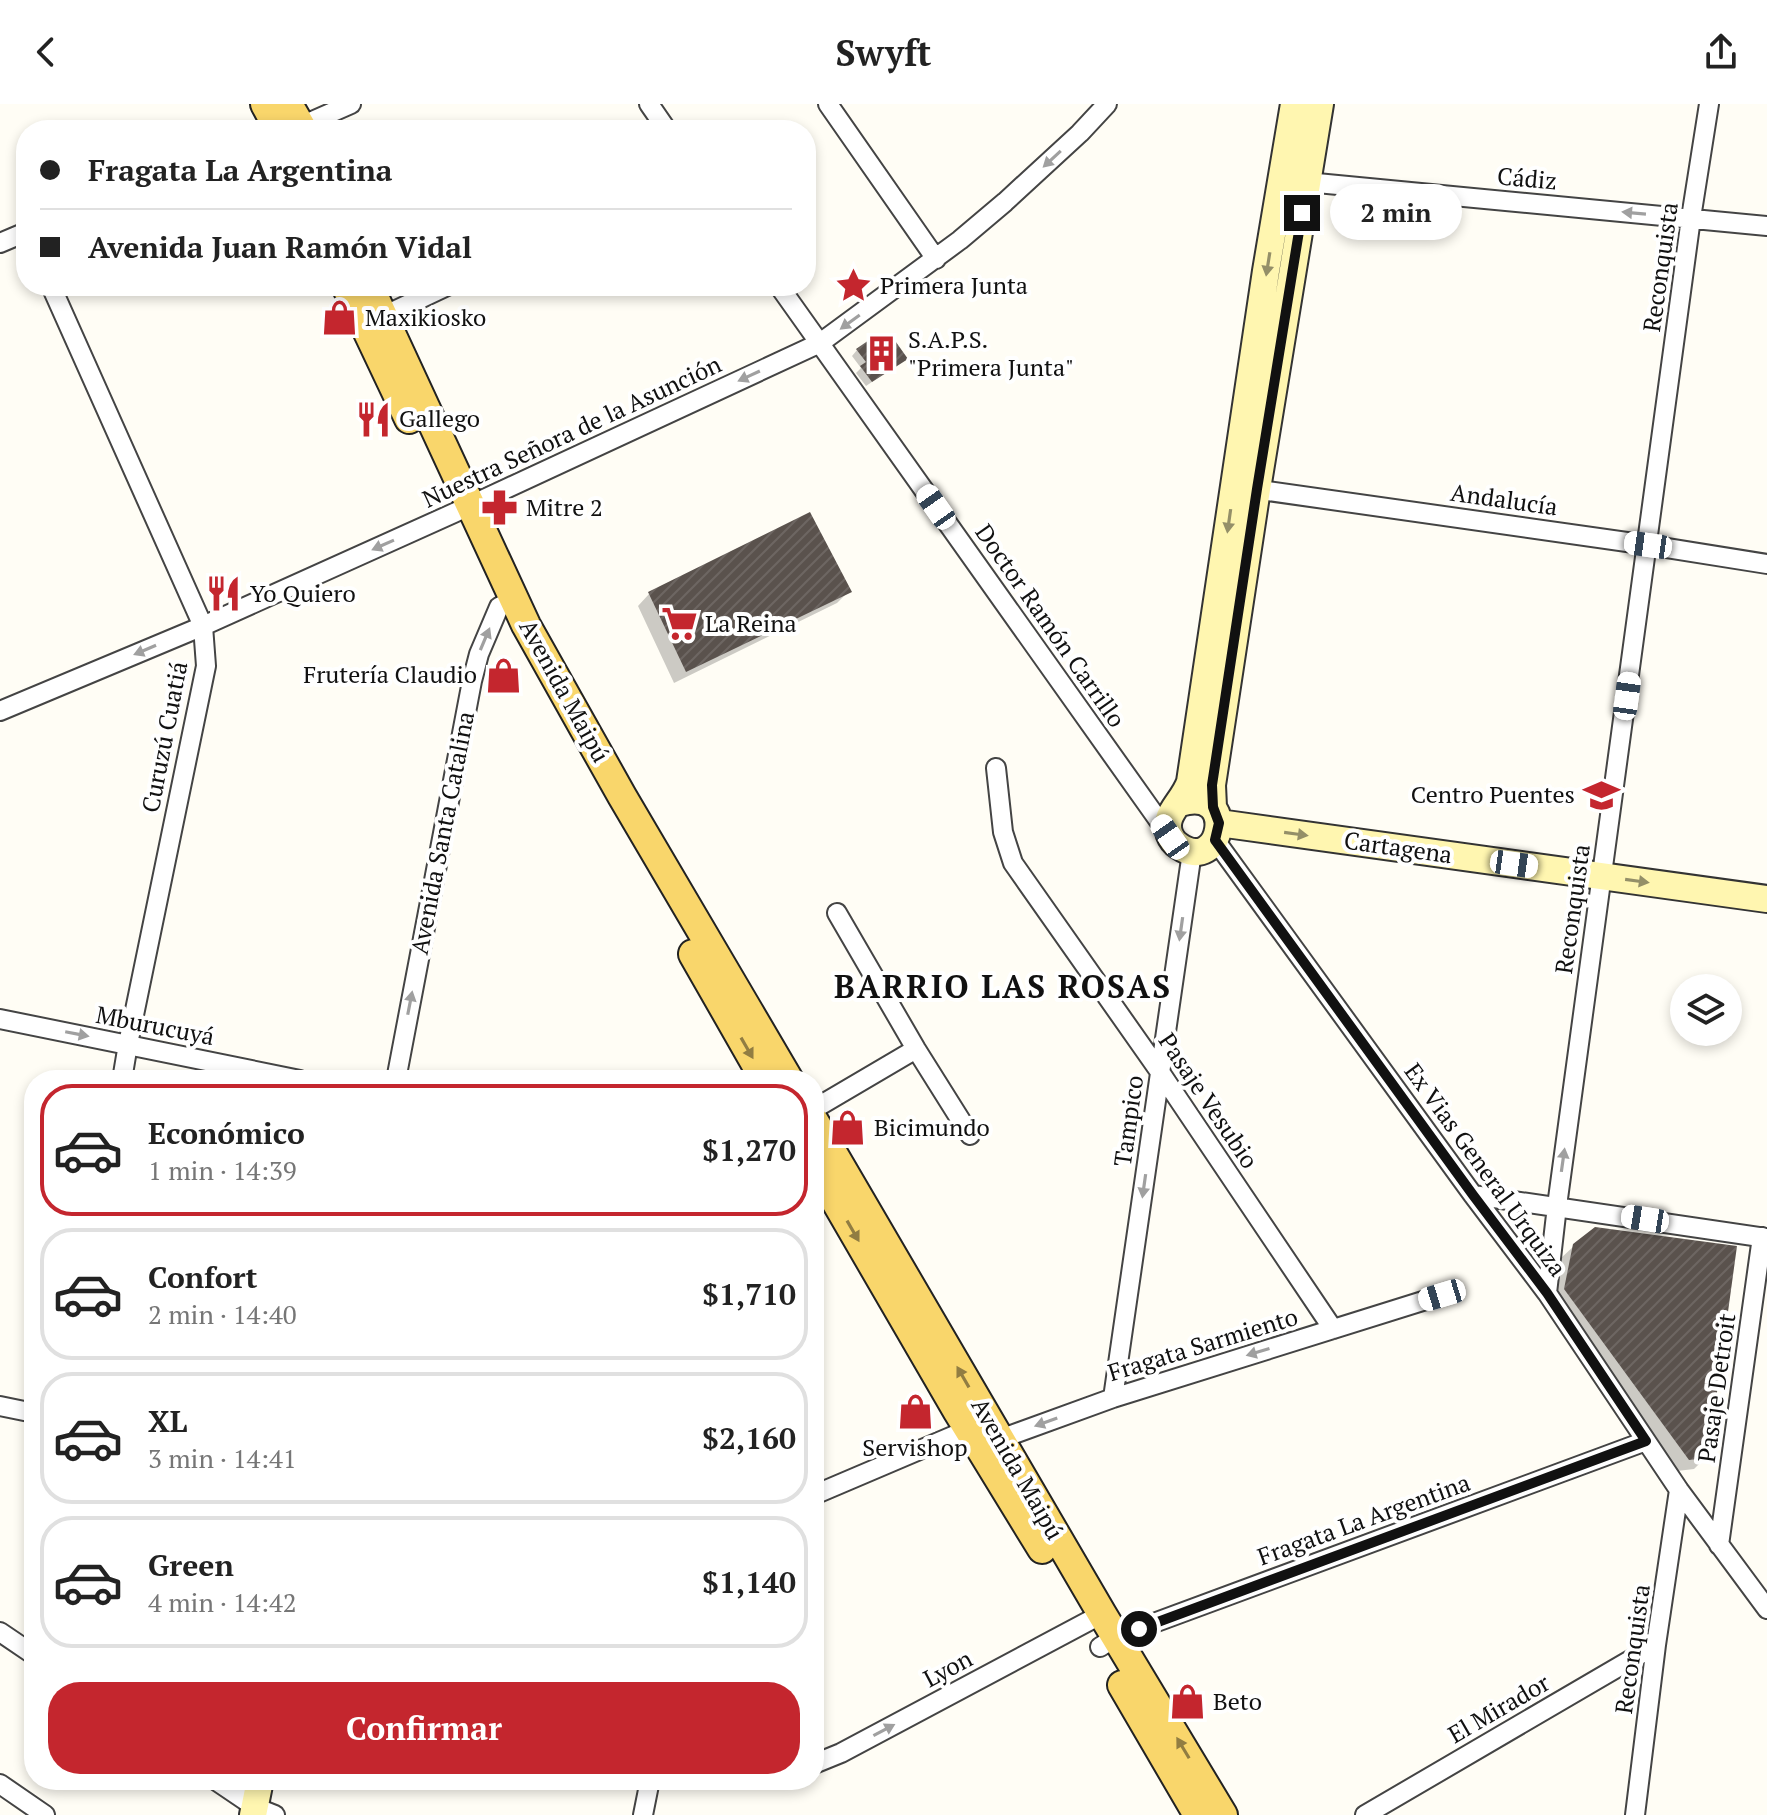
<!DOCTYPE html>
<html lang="es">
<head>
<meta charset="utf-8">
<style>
	:root { --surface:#fff; --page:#f6f6f6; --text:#222; --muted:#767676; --line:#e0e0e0; --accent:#c4262e }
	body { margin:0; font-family:"PT Serif",serif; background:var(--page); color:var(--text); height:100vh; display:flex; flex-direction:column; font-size:30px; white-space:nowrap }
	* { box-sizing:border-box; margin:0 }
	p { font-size:26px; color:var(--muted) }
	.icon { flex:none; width:44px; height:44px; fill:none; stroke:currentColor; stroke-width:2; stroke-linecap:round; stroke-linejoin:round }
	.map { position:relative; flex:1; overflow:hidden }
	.side { position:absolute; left:24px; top:966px; width:800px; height:720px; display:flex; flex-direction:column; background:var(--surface); border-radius:32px; box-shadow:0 4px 12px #0003 }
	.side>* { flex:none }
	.guide { position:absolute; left:16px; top:16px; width:800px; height:176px; border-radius:32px; box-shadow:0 4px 12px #0003; display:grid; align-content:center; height:176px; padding:0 24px; background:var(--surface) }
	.tools { position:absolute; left:1670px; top:870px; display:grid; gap:16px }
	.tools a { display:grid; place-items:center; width:72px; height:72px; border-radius:50%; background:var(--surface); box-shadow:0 4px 12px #0003; font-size:40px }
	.end { position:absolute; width:36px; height:36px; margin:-18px; border:10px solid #111; background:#fff; box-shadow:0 0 0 4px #fff }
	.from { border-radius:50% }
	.bubble { position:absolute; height:56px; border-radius:28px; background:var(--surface); box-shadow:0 4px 12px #0003; font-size:26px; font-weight:600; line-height:56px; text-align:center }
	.car { position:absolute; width:24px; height:48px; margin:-24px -12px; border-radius:10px; box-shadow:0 0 6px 2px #0007; background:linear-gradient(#fff 24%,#345 0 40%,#fff 0 76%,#345 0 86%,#fff 0) }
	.guide b { display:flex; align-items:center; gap:28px; height:76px; font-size:30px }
	.guide b+b { border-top:2px solid var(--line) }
	.guide i { width:20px; height:20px; background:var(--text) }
	ul { padding:14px 0 0; list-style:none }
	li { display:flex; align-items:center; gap:24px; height:132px; margin:0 16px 12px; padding:0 8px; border:4px solid var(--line); border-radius:32px }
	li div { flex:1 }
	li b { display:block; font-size:30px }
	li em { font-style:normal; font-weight:600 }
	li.selected { border-color:var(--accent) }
	li>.icon { width:72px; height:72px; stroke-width:1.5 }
	.cta { display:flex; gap:16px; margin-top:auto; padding:16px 24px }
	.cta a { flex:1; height:92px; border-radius:32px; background:var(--accent); color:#fff; font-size:32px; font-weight:600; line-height:92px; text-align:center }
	header { display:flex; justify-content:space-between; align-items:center; height:104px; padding:0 24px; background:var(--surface); font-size:36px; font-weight:600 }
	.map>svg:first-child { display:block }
	.shadow { fill:#0003 }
	.building { fill:url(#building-hatch) }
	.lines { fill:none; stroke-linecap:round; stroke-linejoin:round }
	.street-casing { stroke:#444; stroke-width:22 }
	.secondary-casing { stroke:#333; stroke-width:30 }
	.primary-casing { stroke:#222; stroke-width:32 }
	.street { stroke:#fff; stroke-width:18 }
	.secondary { stroke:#fff6b0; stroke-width:26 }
	.primary { stroke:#f9d66b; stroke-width:28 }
	.oneway { fill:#a0a0a0 }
	.oneway2 { fill:#948f68 }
	.oneway3 { fill:#917d42 }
	.route { stroke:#111; stroke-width:10 }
	.labels { text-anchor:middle; stroke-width:8; stroke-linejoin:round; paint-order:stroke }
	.street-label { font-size:24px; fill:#111; stroke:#fff }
	.poi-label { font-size:24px; fill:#111; stroke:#fff; text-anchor:start }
	.district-label { font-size:32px; font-weight:bold; letter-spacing:2px; fill:#111; stroke:#fff }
</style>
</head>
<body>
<header><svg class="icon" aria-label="back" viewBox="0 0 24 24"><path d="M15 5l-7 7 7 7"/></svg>Swyft<svg class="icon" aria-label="share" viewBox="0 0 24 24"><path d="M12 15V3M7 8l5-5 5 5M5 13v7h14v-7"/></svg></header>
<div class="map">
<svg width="1767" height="1711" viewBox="0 0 1767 1711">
	<defs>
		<pattern id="building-hatch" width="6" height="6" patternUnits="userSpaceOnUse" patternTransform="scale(2)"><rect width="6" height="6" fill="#5a524d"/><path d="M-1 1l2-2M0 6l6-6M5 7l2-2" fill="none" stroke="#6d6662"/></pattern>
	</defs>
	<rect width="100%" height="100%" fill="#fffdf5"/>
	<path class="shadow" d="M 876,243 L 906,255 L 866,282 L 856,269 L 861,264 L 852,252 L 857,246 Z
		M 849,487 L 837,499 L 674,579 L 638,502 L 649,490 Z
		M 1574,1142 L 1706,1353 L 1694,1365 L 1677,1367 L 1553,1198 L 1561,1154 Z"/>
	<path class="building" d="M 891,231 L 908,255 L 872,278 L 860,262 L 866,258 L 856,245 L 872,234 L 877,240 Z
		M 810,408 L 852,488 L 686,568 L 648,488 Z
		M 1595,1123 L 1737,1142 L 1708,1354 L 1689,1356 L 1564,1185 L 1573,1140 Z"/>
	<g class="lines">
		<defs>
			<path id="street" d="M 649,0 L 667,26
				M 828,0 L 936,155
				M 291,23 L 301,22 L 351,0
				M 1296,77 L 1767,122
				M 0,139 L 26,128
				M 51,182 L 203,522 L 206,562 L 128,940 L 122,976
				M 779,182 L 1169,731
				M 373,217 L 447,182
				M 1247,384 L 1648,441 L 1767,460
				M 0,607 L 203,522 L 454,409 L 820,239 L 960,136 L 1005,98 L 1080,29 L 1107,0
				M 996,664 L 1003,728 L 1013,759 L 1160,968 L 1333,1225
				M 1215,736 L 1473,1091 L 1547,1189 L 1679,1386 L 1767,1505
				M 837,809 L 916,945 L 970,1031
				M 0,915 L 300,976
				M 396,976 L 472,577 L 479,550 L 499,503 L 514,495
				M 814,1005 L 916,945
				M 1473,1091 L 1767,1134
				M 1547,1189 L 1557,1102 L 1691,114 L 1709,0
				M 1113,1294 L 1192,748
				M 0,1302 L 34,1309
				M 992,1338 L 1113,1294 L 1442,1191
				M 814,1391 L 969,1325
				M 1719,1441 L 1762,1133
				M 0,1528 L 34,1551
				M 1100,1543 L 1116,1533 L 1646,1337
				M 814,1660 L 841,1649 L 1102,1510
				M 215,1676 L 255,1703 L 275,1711
				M 0,1680 L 45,1711
				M 643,1711 L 650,1676
				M 1365,1711 L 1656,1541
				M 1635,1711 L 1656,1541 L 1679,1386"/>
			<path id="secondary" d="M 1180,699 C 1240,681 1222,772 1179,742 C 1170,736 1166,725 1169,715 C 1172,704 1185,693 1190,678 L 1266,167 L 1294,0
				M 1213,703 L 1212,681 L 1257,385 L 1320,0
				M 1219,719 L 1767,795
				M 253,1711 L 260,1676"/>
			<path id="primary" d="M 265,0 L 279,26
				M 288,0 L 303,26
				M 346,182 L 409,315
				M 369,182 L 526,521 L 622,692 L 789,976
				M 693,850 L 765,976
				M 814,1017 L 1102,1510 L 1223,1711
				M 814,1060 L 958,1308 L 1042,1445
				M 1122,1581 L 1198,1711"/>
		</defs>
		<use href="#street" class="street-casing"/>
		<use href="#secondary" class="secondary-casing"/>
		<use href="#primary" class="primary-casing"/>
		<use href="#street" class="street"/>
		<use href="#secondary" class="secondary"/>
		<use href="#primary" class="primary"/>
	</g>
	<defs><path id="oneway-solid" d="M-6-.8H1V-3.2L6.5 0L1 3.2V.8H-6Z" transform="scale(2)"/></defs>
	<g class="oneway">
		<use href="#oneway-solid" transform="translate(1052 55) rotate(137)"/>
		<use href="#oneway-solid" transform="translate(1634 109) rotate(-175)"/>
		<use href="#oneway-solid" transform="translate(850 218) rotate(144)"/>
		<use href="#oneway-solid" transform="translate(749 272) rotate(155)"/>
		<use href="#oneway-solid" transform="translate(383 441) rotate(156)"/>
		<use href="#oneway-solid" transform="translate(485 535) rotate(-67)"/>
		<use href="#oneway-solid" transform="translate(145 546) rotate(157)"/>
		<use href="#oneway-solid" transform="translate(1181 825) rotate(98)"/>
		<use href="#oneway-solid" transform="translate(410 899) rotate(-79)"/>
		<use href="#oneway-solid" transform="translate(77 930) rotate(11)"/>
		<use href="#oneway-solid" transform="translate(1563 1056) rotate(-82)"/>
		<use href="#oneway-solid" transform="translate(1144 1082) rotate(98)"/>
		<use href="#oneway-solid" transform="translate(1258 1248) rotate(163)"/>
		<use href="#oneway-solid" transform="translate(1046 1318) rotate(160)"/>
		<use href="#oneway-solid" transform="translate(884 1626) rotate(-28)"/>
	</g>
	<g class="oneway2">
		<use href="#oneway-solid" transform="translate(1268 160) rotate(99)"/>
		<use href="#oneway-solid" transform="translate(1229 417) rotate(98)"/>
		<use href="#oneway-solid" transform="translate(1296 730) rotate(8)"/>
		<use href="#oneway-solid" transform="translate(1637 777) rotate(8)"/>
	</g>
	<g class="oneway3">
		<use href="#oneway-solid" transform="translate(747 944) rotate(60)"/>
		<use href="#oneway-solid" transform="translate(853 1127) rotate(60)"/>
		<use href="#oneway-solid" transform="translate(963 1273) rotate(-120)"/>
		<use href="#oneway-solid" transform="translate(1183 1644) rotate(-121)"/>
	</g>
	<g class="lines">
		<path class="route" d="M 1139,1525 L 1646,1337 L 1547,1189 L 1473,1091 L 1215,736 L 1219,719 L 1213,703 L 1212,681 L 1257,385 L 1302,109"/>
	</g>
	<defs>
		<symbol id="sight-bare" viewBox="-9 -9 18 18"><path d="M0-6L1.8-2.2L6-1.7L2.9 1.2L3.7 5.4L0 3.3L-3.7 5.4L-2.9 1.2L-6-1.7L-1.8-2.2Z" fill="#c4262e" stroke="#fff" stroke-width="2.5" paint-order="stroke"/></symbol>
		<symbol id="shop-bare" viewBox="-9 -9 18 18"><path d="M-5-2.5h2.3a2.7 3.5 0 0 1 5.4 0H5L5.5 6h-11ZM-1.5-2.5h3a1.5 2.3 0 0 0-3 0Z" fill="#c4262e" stroke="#fff" stroke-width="2.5" paint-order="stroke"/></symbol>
		<symbol id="building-bare" viewBox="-9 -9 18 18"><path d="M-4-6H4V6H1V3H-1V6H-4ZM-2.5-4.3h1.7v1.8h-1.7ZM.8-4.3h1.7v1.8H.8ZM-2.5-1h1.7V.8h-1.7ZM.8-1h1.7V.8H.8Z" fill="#c4262e" stroke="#fff" stroke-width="2.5" paint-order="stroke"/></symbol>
		<symbol id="restaurant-bare" viewBox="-9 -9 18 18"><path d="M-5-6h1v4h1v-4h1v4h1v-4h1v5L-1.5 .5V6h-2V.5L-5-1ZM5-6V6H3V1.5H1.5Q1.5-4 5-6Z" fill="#c4262e" stroke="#fff" stroke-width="2.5" paint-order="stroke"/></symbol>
		<symbol id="pharmacy-bare" viewBox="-9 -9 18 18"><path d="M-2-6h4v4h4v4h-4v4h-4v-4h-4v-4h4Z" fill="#c4262e" stroke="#fff" stroke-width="2.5" paint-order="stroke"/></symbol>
		<symbol id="supermarket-bare" viewBox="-9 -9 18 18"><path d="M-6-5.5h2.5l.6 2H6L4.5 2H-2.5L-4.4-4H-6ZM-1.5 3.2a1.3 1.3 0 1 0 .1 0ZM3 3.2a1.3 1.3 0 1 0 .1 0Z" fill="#c4262e" stroke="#fff" stroke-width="2.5" paint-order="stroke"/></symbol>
		<symbol id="school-bare" viewBox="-9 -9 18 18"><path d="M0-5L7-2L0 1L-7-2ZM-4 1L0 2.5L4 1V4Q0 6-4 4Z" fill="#c4262e" stroke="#fff" stroke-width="2.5" paint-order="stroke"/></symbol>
	</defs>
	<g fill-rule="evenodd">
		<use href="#sight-bare" x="828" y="156" width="51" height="51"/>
		<use href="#shop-bare" x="314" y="188" width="51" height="51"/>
		<use href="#building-bare" x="856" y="224" width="51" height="51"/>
		<use href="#restaurant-bare" x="348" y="290" width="51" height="51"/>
		<use href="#pharmacy-bare" x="474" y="378" width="51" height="51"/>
		<use href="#restaurant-bare" x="198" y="464" width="51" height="51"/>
		<use href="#supermarket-bare" x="654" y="494" width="51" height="51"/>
		<use href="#shop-bare" x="478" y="546" width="51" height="51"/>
		<use href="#school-bare" x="1576" y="666" width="51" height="51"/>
		<use href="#shop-bare" x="822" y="998" width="51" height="51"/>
		<use href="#shop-bare" x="890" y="1282" width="51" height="51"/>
		<use href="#shop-bare" x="1162" y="1572" width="51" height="51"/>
	</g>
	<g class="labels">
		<g class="street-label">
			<text transform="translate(1527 75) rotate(5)" y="8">Cádiz</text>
			<text transform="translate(1661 163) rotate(-82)" y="8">Reconquista</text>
			<text transform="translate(572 328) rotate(-25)" y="8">Nuestra Señora de la Asunción</text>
			<text transform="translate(1504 396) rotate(8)" y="8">Andalucía</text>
			<text transform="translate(1050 522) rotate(55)" y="8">Doctor Ramón Carrillo</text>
			<text transform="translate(564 587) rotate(61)" y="8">Avenida Maipú</text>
			<text transform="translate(165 633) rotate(-79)" y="8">Curuzú Cuatiá</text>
			<text transform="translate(443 729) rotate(-79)" y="8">Avenida Santa Catalina</text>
			<text transform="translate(1398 744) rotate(8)" y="8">Cartagena</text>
			<text transform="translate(1573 805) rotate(-82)" y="8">Reconquista</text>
			<text transform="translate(155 922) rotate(11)" y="8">Mburucuyá</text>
			<text transform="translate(1208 997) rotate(56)" y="8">Pasaje Vesubio</text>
			<text transform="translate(1129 1017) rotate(-82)" y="8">Tampico</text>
			<text transform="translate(1485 1066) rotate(54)" y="8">Ex Vias General Urquiza</text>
			<text transform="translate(1203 1241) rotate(-17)" y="8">Fragata Sarmiento</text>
			<text transform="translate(1717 1284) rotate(-82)" y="8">Pasaje Detroit</text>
			<text transform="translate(1017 1365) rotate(60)" y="8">Avenida Maipú</text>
			<text transform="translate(1364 1416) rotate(-20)" y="8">Fragata La Argentina</text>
			<text transform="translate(1633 1545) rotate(-82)" y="8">Reconquista</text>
			<text transform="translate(948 1565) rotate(-28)" y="8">Lyon</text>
			<text transform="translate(1499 1605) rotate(-30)" y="8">El Mirador</text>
		</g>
		<g class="poi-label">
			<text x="880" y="190">Primera Junta</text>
			<text x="365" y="222">Maxikiosko</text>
			<text x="908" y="244">S.A.P.S.<tspan x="908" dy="28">"Primera Junta"</tspan></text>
			<text x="399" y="323">Gallego</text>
			<text x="526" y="412">Mitre 2</text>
			<text x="250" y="498">Yo Quiero</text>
			<text x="705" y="528">La Reina</text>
			<text x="477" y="579" text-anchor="end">Frutería Claudio</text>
			<text x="1575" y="699" text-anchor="end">Centro Puentes</text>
			<text x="874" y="1032">Bicimundo</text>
			<text x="915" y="1352" text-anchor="middle">Servishop</text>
			<text x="1213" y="1606">Beto</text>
		</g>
		<g class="district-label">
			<text x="1003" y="894">BARRIO LAS ROSAS</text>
		</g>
	</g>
</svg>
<div class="tools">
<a><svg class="icon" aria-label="layers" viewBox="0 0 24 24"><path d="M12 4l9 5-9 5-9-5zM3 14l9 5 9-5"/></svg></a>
</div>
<i class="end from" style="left:1139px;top:1525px"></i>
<i class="end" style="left:1302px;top:109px"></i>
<div class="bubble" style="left:1330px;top:80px;width:132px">2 min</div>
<i class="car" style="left:936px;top:403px;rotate:325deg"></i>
<i class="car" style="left:1648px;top:441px;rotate:278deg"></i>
<i class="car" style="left:1627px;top:592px;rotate:8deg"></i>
<i class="car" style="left:1170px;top:733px;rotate:325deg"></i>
<i class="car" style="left:1514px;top:760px;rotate:98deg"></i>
<i class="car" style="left:1645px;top:1115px;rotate:279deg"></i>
<i class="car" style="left:1442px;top:1191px;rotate:253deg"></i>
<div class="guide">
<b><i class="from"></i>Fragata La Argentina</b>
<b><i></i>Avenida Juan Ramón Vidal</b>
</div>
<section class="side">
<ul>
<li class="selected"><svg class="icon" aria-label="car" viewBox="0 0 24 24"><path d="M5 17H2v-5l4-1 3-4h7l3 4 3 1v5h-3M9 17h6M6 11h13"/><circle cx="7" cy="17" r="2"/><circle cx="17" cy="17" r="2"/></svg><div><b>Económico</b><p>1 min · 14:39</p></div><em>$1,270</em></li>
<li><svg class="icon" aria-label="car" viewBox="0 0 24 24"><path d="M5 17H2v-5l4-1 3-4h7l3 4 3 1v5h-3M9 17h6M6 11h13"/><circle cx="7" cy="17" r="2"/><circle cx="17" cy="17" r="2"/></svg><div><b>Confort</b><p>2 min · 14:40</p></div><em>$1,710</em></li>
<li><svg class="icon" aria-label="car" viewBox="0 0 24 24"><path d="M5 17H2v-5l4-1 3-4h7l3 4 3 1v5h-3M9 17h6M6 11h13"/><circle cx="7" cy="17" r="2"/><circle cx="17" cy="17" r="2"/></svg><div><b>XL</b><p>3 min · 14:41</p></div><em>$2,160</em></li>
<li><svg class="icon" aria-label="car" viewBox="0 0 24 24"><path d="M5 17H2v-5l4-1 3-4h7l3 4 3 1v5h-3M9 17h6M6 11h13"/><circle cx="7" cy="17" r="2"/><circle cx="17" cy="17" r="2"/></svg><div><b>Green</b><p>4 min · 14:42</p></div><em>$1,140</em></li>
</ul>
<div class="cta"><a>Confirmar</a></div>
</section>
</div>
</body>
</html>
